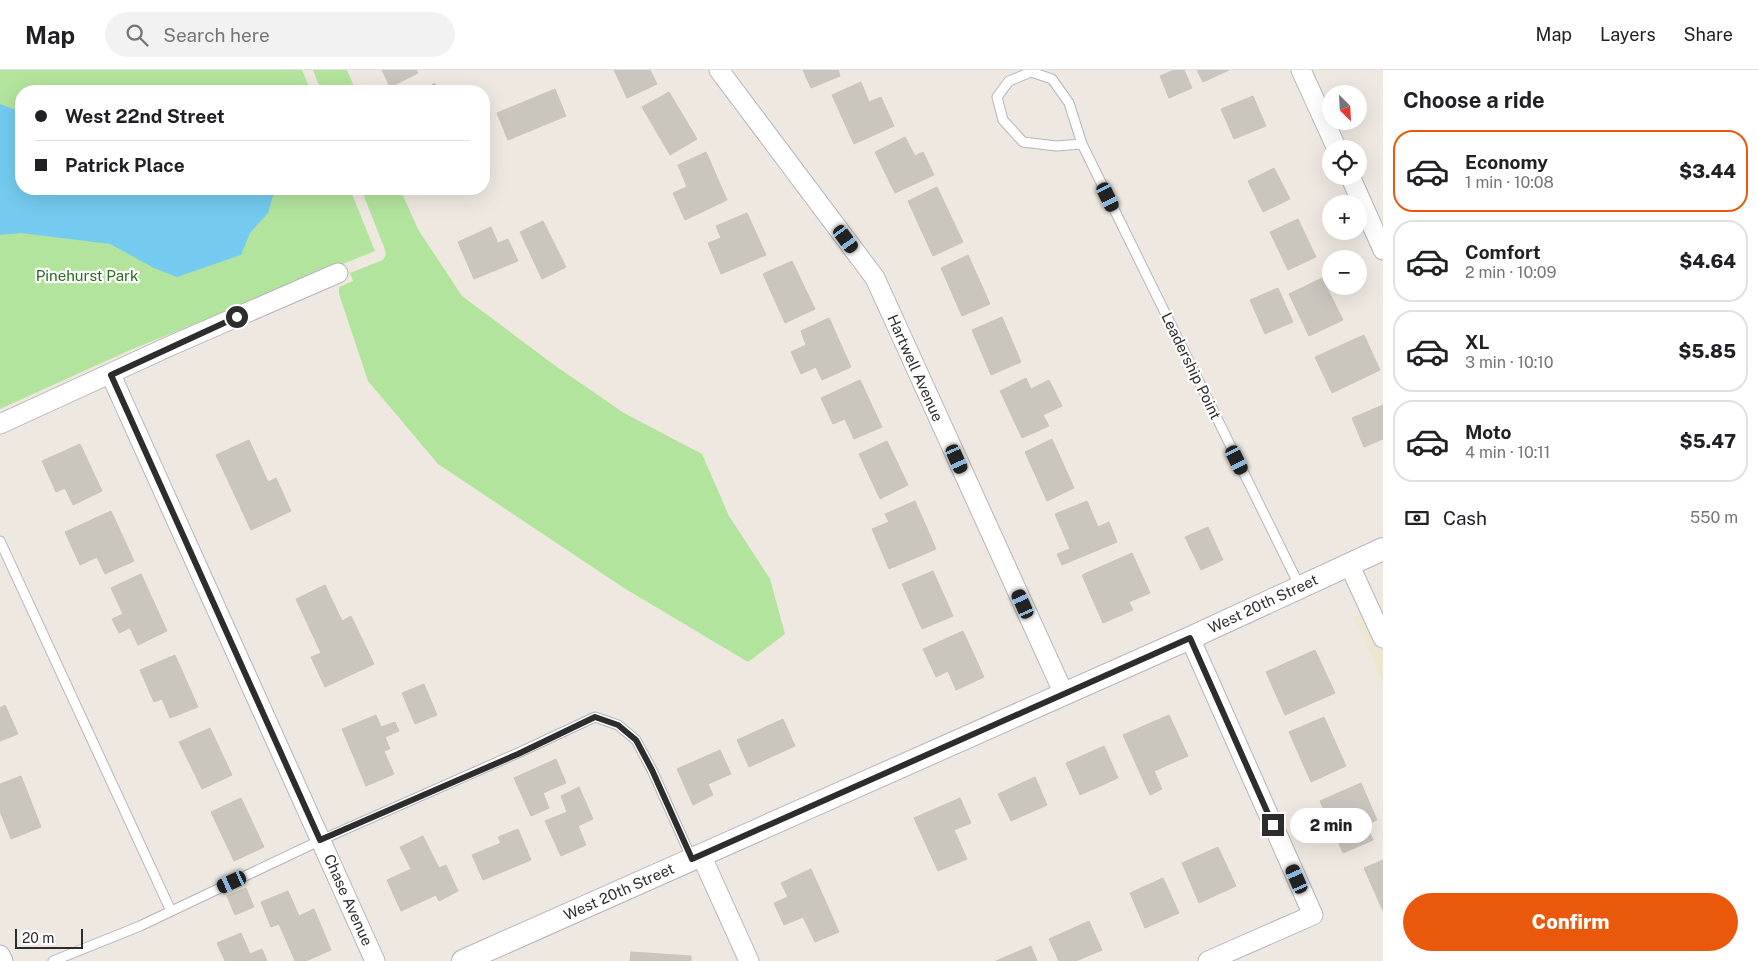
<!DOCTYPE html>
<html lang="en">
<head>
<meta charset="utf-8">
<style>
	:root { --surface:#fff; --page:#f2f2f2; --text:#202124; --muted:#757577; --line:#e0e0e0; --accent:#ea580c }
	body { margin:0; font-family:"Public Sans",sans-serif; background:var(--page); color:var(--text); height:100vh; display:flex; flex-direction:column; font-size:19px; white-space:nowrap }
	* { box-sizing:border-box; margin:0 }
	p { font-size:16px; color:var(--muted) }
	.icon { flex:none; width:28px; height:28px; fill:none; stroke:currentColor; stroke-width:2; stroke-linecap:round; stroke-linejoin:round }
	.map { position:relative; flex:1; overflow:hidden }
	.sheet { display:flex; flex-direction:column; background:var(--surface); width:375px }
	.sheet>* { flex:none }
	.hud { position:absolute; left:15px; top:15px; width:475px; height:110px; border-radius:20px; box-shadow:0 5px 20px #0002; display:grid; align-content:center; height:110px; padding:0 20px; background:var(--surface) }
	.needle { width:32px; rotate:156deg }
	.buttons { position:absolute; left:1322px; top:15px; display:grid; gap:10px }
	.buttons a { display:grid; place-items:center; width:45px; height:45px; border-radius:50%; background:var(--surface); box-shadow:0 5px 20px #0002; font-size:25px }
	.scale { position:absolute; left:15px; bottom:12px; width:68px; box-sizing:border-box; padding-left:5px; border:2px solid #2d2d2d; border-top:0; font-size:14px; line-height:18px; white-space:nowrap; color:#2d2d2d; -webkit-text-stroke:4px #fff; paint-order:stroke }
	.end { position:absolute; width:22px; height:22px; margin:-11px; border:6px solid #2d2d2d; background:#fff; box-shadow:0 0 0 2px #fff }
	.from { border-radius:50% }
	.bubble { position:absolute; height:35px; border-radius:18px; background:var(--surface); box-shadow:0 5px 20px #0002; font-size:16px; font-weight:800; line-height:35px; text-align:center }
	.car { position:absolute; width:15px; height:30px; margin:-15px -8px; border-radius:6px; box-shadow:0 0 4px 1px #0007; background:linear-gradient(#222 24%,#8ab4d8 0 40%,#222 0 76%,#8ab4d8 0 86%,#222 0) }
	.hud b { display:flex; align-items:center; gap:18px; height:48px; font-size:19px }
	.hud b+b { border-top:1px solid var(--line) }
	.hud i { width:12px; height:12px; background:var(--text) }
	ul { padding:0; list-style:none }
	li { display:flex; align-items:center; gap:15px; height:82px; margin:0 10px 8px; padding:0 10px; border:2px solid var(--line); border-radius:20px }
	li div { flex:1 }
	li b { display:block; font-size:19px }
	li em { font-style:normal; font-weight:800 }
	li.on { border-color:var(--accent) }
	li>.icon { width:45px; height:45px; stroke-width:1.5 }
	h2 { padding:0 20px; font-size:22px; line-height:60px }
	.pay { display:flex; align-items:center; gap:12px; height:55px; padding:0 20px; font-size:19px }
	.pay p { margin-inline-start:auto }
	.primary-button { display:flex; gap:10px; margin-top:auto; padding:10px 20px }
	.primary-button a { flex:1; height:58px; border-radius:30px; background:var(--accent); color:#fff; font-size:20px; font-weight:800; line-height:58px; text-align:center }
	header { display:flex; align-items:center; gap:30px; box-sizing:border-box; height:70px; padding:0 25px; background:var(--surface); border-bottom:1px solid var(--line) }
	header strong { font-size:24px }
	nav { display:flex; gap:28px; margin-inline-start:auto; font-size:18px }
	.search { width:350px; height:45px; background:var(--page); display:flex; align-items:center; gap:12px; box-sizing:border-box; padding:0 18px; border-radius:28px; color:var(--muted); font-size:19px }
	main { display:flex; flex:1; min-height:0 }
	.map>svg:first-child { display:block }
	.education { fill:#efe6d0 }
	.green { fill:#b3e49d }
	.water { fill:#74cbef }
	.building { fill:#cac6be; stroke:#cac4b9 }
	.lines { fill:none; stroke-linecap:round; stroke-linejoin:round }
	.service-casing { stroke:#b3b5c0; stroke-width:11 }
	.minor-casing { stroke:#b3b5c0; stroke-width:21 }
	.tertiary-casing { stroke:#b3b5c0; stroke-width:24 }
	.service { stroke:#fff; stroke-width:9 }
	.minor { stroke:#fff; stroke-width:19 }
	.tertiary { stroke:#fff; stroke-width:22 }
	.route { stroke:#2d2d2d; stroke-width:6 }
	.labels { text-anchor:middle; stroke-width:4.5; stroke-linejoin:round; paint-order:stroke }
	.park-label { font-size:15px; fill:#296c1b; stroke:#fff }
	.street-label { font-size:15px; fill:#2d2d2d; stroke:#fff }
</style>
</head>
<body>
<header>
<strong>Map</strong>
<div class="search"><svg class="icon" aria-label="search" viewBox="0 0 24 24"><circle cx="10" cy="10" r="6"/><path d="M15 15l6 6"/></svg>Search here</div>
<nav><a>Map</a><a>Layers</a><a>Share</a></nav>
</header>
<main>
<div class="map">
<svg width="1383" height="891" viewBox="0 0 1383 891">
	<rect width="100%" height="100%" fill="#eee8e0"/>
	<path class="education" d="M 1383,534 L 1383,613 L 1354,547 Z"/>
	<path class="green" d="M 0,0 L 302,0 L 311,21 L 21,21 L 21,119 L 350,119 L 375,181 L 128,281 L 0,339 Z
		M 313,0 L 347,0 L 356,21 L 321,21 Z
		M 361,119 L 400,119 L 419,161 L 462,226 L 557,297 L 624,343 L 702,384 L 729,446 L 770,509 L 785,564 L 748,592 L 624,518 L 438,394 L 368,311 L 339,224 L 339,217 L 353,211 L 350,203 L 383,190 L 386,184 L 384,177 Z"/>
	<path class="water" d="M 0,34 L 21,42 L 21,119 L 275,119 L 268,143 L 250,163 L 241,185 L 177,207 L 154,198 L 110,174 L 21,163 L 0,165 Z"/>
	<path class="building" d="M 382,0 L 416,0 L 418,3 L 390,17 Z
		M 614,0 L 650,0 L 657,14 L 627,28 Z
		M 803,0 L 838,0 L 840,6 L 811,18 Z
		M 1174,0 L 1184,0 L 1192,18 L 1169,28 L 1160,6 Z
		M 1197,0 L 1229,0 L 1203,12 Z
		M 861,12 L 869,32 L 881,27 L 894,56 L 854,74 L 832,25 Z
		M 434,13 L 443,21 L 427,21 Z
		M 555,19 L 566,46 L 508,70 L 497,43 Z
		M 669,22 L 697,69 L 670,85 L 642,37 Z
		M 1253,26 L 1266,56 L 1234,69 L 1221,39 Z
		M 905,67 L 915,86 L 923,82 L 934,105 L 895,123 L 875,82 Z
		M 706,82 L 727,130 L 685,150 L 673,123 L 687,117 L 678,95 Z
		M 1274,98 L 1290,129 L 1263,142 L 1248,111 Z
		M 937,117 L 963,172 L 933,186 L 908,131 Z
		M 747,143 L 766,185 L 721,204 L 708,173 L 721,168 L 716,156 Z
		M 1298,149 L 1316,187 L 1288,200 L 1270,162 Z
		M 543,151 L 566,197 L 542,209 L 520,162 Z
		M 491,157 L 498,173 L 508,169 L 518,191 L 474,209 L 458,172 Z
		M 968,185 L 990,234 L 962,246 L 941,198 Z
		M 792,191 L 815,239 L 785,253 L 763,204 Z
		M 1322,208 L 1343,250 L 1309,266 L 1289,224 Z
		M 1278,218 L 1293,252 L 1265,264 L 1250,230 Z
		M 1002,247 L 1021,292 L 991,305 L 972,260 Z
		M 829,248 L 851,297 L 822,310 L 816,297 L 801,304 L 791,282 L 806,275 L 801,261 Z
		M 1364,265 L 1380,300 L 1332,323 L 1315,287 Z
		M 1026,308 L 1031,319 L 1049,310 L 1062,336 L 1043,345 L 1049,356 L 1022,368 L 1000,321 Z
		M 860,310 L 882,357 L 854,369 L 845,349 L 833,354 L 821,328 Z
		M 1383,335 L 1383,369 L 1364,377 L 1352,348 Z
		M 1052,369 L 1074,418 L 1047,431 L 1025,382 Z
		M 249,370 L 268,412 L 276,408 L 291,441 L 251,460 L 216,385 Z
		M 887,371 L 908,415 L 880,429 L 859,384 Z
		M 80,374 L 102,421 L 73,435 L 65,418 L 56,422 L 42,391 Z
		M 915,431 L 936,479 L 889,499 L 872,459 L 889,452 L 885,444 Z
		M 1087,431 L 1098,457 L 1109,452 L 1117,472 L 1062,495 L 1057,484 L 1070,479 L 1055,444 Z
		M 111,441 L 134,491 L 105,504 L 97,487 L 80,495 L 65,462 Z
		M 1208,457 L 1223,490 L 1201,500 L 1185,467 Z
		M 1132,483 L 1150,523 L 1129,532 L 1133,540 L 1103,553 L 1082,505 Z
		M 933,501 L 953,546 L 922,559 L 902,514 Z
		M 141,504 L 167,561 L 138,575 L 130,558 L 119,563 L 112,549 L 123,544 L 111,518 Z
		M 325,515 L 342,551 L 351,546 L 374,594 L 325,617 L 311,587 L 321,583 L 296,529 Z
		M 963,561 L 984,607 L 956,620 L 948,601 L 936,607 L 923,579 Z
		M 1315,580 L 1335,623 L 1285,645 L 1266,602 Z
		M 175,585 L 198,637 L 170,648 L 162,629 L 154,632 L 140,600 Z
		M 424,614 L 437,645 L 415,654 L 402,623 Z
		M 5,635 L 18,664 L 0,671 L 0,638 Z
		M 376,645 L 381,657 L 395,652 L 399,661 L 385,667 L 390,679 L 384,681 L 394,704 L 366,716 L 342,659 Z
		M 1169,645 L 1188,686 L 1154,701 L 1162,719 L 1150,725 L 1123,665 Z
		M 1324,647 L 1346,696 L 1311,712 L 1289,662 Z
		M 783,649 L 795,676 L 749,697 L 737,670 Z
		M 210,658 L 232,705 L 202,719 L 179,672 Z
		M 1104,676 L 1118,708 L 1080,725 L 1066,693 Z
		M 720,680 L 731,704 L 708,714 L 713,725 L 693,735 L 677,699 Z
		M 556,689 L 566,713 L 543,723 L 549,738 L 531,746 L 514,708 Z
		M 21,706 L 41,757 L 11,769 L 0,741 L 0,714 Z
		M 1035,707 L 1047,735 L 1011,751 L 998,724 Z
		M 1361,713 L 1377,750 L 1366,755 L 1373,770 L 1343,783 L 1320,731 Z
		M 579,717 L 593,749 L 578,756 L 586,775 L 561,786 L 545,751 L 567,742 L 561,726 Z
		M 241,728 L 264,777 L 234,791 L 211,742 Z
		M 960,728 L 971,753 L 954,760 L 967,789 L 938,801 L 914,748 Z
		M 518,759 L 531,790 L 483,810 L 472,785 L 501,773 L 498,767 Z
		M 423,766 L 439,798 L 446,795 L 458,821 L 439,831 L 436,825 L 401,841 L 387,810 L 411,799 L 400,777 Z
		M 1218,777 L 1236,816 L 1199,833 L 1182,793 Z
		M 1383,790 L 1383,841 L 1364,798 Z
		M 811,799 L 839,862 L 815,872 L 803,847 L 784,855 L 774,833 L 788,827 L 781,813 Z
		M 1163,808 L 1179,843 L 1145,858 L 1130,823 Z
		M 246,818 L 254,837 L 235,845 L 227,826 Z
		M 288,821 L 299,846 L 314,839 L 331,880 L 306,891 L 295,891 L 279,854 L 271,857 L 261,832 Z
		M 1089,851 L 1102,880 L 1076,891 L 1059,891 L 1049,869 Z
		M 241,863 L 250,884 L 262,879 L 267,891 L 225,891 L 217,873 Z
		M 1031,876 L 1037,891 L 996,891 Z
		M 631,882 L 691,886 L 691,891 L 630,891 Z"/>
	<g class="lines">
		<defs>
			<path id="service" d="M 1082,74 L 1056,76 L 1023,72 L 1003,50 L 997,27 L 1009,11 L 1031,2 L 1052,9 L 1069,33 L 1082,74 L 1300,517
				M 0,471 L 171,841
				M 53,891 L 140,856 L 321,770 L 518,683 L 595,647 L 618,655 L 636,670 L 652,700 L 692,789"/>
			<path id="minor" d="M 719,0 L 875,208 L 1064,624
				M 1301,0 L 1337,79
				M 1350,106 L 1383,180
				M 111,305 L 375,891
				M 0,354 L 170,276 L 338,203
				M 1349,494 L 1383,568
				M 1190,568 L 1313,845 L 1208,891
				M 701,785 L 749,891
				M 0,885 L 3,891"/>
			<path id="tertiary" d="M 463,891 L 1190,568 L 1383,479"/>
		</defs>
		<use href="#service" class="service-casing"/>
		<use href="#minor" class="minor-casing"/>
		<use href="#tertiary" class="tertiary-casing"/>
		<use href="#service" class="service"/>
		<use href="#minor" class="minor"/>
		<use href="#tertiary" class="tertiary"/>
	</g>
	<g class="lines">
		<path class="route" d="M 237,247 L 111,305 L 320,770 L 518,684 L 595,647 L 618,655 L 636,670 L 652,700 L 692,789 L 1190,568 L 1273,755"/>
	</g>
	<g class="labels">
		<g class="park-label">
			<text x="87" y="211">Pinehurst Park</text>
		</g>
		<g class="street-label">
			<text transform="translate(1191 296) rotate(64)" y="5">Leadership Point</text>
			<text transform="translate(915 298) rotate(66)" y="5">Hartwell Avenue</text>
			<text transform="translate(1263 534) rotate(-25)" y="5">West 20th Street</text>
			<text transform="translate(619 822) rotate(-24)" y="5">West 20th Street</text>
			<text transform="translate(348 830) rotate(66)" y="5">Chase Avenue</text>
		</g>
	</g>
</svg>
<div class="buttons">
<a><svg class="needle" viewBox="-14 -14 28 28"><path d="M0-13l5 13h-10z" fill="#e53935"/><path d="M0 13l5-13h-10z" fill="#757577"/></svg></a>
<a><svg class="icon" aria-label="locate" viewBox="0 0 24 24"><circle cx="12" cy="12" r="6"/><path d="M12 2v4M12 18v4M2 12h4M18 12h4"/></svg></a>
<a>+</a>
<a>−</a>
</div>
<div class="scale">20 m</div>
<i class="end from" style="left:237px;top:247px"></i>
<i class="end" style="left:1273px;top:755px"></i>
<div class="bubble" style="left:1290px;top:738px;width:82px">2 min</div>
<i class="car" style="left:1108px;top:127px;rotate:154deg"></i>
<i class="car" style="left:846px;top:169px;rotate:144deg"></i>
<i class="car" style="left:957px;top:389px;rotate:156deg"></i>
<i class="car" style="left:1237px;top:390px;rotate:154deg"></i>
<i class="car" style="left:1023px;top:534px;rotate:336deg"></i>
<i class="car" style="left:1297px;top:809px;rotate:336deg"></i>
<i class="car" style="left:232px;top:812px;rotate:245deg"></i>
<div class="hud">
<b><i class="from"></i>West 22nd Street</b>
<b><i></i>Patrick Place</b>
</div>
</div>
<section class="sheet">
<h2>Choose a ride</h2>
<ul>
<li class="on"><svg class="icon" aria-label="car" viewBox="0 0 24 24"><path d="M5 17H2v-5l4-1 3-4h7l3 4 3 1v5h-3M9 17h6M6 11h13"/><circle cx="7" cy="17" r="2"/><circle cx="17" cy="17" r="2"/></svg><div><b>Economy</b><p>1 min · 10:08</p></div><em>$3.44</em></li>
<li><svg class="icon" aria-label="car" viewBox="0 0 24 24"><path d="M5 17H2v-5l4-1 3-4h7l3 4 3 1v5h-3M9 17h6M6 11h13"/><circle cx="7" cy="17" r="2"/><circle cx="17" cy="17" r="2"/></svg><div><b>Comfort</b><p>2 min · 10:09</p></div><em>$4.64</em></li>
<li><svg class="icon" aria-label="car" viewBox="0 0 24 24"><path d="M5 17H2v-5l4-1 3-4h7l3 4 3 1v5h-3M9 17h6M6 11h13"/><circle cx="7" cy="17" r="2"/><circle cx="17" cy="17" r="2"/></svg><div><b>XL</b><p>3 min · 10:10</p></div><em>$5.85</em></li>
<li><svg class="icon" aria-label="car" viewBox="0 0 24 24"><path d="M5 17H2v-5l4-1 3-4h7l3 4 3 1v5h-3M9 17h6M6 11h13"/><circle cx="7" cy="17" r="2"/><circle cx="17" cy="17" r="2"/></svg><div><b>Moto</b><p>4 min · 10:11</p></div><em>$5.47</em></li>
</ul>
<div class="pay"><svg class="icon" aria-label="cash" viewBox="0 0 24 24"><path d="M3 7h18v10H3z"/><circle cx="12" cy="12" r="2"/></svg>Cash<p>550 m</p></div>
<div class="primary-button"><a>Confirm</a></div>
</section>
</main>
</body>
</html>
